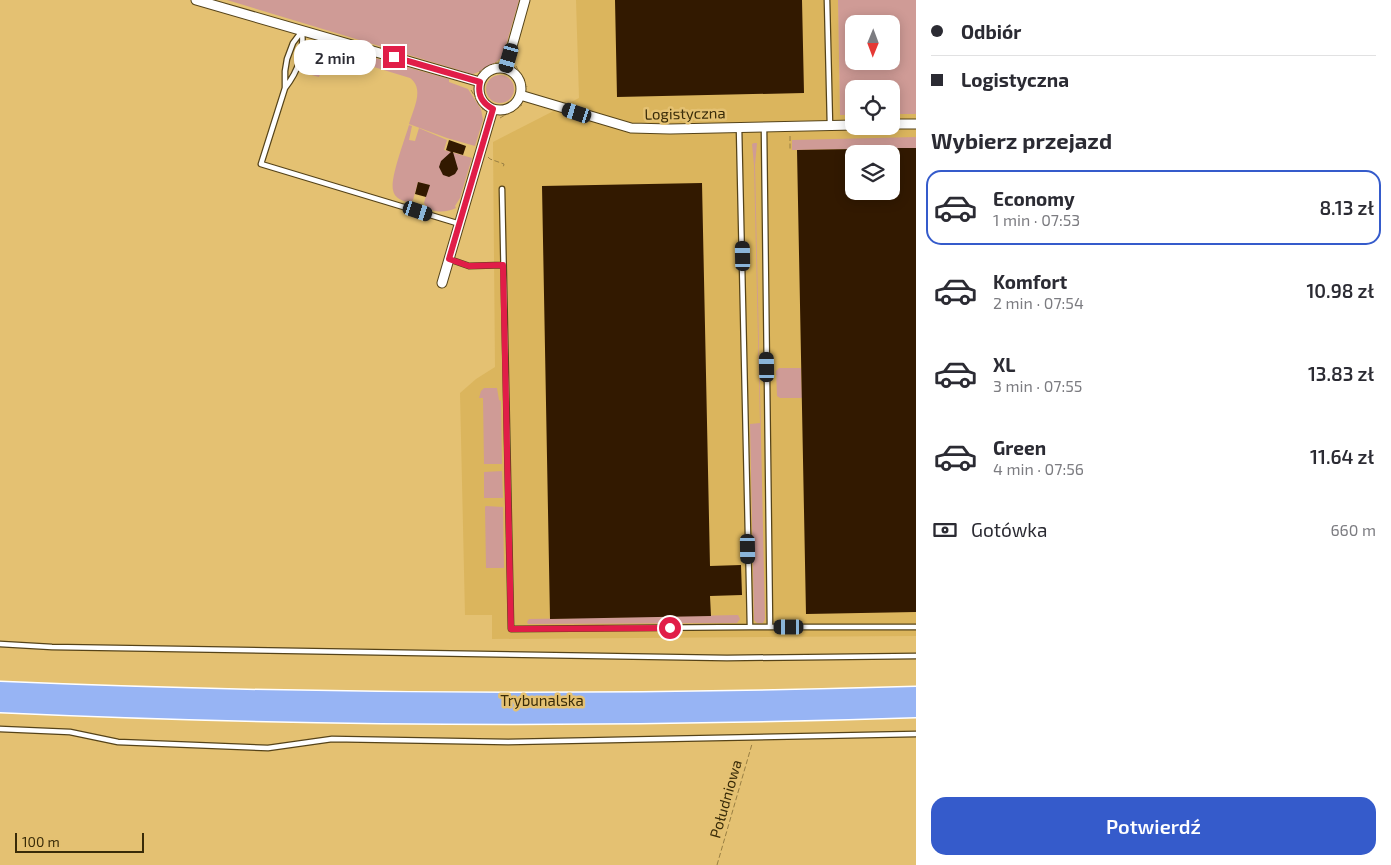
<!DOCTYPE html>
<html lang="pl">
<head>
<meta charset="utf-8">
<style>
	:root { --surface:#fff; --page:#f2f2f3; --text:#2b2b33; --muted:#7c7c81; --line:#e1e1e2; --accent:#355bcb }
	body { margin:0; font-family:"Exo 2",sans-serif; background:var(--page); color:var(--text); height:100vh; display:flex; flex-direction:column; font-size:19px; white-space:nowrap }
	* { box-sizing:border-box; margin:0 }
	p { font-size:16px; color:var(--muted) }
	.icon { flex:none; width:28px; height:28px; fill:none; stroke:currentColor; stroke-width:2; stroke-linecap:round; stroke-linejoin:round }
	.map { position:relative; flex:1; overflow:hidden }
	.details { display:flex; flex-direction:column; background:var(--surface); width:475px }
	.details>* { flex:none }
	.banner { display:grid; align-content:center; height:110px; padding:0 15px; background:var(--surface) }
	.needle { width:32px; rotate:181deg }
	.buttons { position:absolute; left:845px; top:15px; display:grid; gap:10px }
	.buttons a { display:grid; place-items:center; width:55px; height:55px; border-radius:10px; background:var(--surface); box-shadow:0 2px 12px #0003; font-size:25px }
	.scale { position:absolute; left:15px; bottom:12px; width:129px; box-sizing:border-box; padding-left:5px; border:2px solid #392b08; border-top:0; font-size:14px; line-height:18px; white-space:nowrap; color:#392b08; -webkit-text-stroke:4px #e4c172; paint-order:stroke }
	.end { position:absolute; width:22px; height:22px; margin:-11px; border:6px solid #e11d48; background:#fff; box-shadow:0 0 0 2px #fff }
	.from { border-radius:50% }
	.bubble { position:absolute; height:35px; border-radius:15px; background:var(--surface); box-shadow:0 2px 12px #0003; font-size:16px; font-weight:600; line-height:35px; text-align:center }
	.car { position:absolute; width:15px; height:30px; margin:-15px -8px; border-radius:6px; box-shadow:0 0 4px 1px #0007; background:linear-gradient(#222 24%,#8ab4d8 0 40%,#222 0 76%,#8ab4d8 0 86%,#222 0) }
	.banner b { display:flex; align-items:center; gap:18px; height:48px; font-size:19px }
	.banner b+b { border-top:1px solid var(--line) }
	.banner i { width:12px; height:12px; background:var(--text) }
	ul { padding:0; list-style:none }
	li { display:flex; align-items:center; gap:15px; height:75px; margin:0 10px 8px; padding:0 5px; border:2px solid transparent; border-radius:15px }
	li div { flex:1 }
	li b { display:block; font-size:19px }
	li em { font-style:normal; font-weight:600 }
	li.selected { border-color:var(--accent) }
	li>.icon { width:45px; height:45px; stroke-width:1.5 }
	h2 { padding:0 15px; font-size:22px; line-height:60px }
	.pay { display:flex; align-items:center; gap:12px; height:55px; padding:0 15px; font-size:19px }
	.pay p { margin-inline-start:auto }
	.primary-button { display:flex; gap:10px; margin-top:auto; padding:10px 15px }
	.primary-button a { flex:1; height:58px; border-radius:15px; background:var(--accent); color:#fff; font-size:20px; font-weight:600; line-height:58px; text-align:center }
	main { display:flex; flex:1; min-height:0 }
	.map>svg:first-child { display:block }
	.built { fill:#dbb55d; fill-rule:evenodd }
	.green { fill:#cf9b96; fill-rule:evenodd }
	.building { fill:#321900 }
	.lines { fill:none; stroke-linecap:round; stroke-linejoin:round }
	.service-casing { stroke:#554319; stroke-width:7 }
	.minor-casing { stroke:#554319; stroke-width:11 }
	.motorway-casing { stroke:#fff; stroke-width:19 }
	.path { stroke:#997f43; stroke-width:1; stroke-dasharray:5 2.5; stroke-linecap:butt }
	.service { stroke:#fff; stroke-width:4.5 }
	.minor { stroke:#fff; stroke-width:9 }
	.motorway { stroke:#97b4f4; stroke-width:16 }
	.route { stroke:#e11d48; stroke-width:6 }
	.labels { text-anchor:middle; stroke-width:5; stroke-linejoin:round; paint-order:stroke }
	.street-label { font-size:15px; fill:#392b08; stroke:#e4c172 }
</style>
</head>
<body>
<main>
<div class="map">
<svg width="916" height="865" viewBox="0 0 916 865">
	<rect width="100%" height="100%" fill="#e4c172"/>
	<path class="built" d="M 576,0 L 838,0 L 840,115 L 854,115 L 854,126 L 891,126 L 891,114 L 916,114 L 916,636 L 492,639 L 492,615 L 465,615 L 460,393 L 476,379 L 495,367 L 493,142 L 579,98 ZM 854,154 L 891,154 L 891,191 L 854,191 Z"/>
	<path class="green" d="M 227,0 L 519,0 L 503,56 C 498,62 480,73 472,74 Z
		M 838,0 L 916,0 L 916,114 L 891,114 L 891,89 L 854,89 L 854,115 L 840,115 ZM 854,24 L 891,24 L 891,61 L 854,61 Z
		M 322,43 L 449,79 L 449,82 L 468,89 L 481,109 L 483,120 L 475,146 L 447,138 L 409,124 C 413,109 425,89 410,78 L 341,57 C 323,56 325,64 319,77 L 301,72 L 299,70 C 304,57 306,45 322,43 Z
		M486 89a14 14 0 1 1 28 0a14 14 0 1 1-28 0Z
		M 409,125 L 412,126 L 409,140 L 415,141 L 419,128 L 421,129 L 447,140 L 444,150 L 472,158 L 460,198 L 455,206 L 456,208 C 446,213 430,214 424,203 L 429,185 L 418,182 L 413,200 L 410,202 C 403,202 394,198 393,190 C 390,178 405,139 409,125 Z
		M 916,137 L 916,148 L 792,150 L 792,140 Z
		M 754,143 L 757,143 L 755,165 L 765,619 L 763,623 L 757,623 L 754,620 L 750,424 L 760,423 L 754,165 L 752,144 Z
		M 779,368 L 801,368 L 802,398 L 780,398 L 777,396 L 776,371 Z
		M 484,388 L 497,388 L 499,400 L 501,401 L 502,464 L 484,464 L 483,398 L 479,398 L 481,391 Z
		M 502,471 L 503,498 L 484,498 L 484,472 Z
		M 486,506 L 503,507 L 504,568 L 486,568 L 485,507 Z
		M 738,615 L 740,619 L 737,623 L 528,624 L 527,622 L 529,619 Z"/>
	<path class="building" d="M 615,0 L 802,0 L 804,93 L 617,97 Z
		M 449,140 L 466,146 L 463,155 L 453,152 L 458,169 L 455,174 L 449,177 L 443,175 L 439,167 L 441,161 L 451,152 L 446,150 Z
		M 891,148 L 916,148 L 916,612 L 806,614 L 797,150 L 854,149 L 854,191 L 891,191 Z
		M 418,182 L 430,185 L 426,197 L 415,194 Z
		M 702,183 L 710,566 L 741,565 L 742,595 L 710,596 L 711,616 L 550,619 L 542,186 Z"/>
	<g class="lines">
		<defs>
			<path id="service" d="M 827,0 L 830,126
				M 302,31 L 293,43 L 287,59 L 285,71 L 285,88 L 261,164 L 460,224
				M 285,88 C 299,70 304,53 302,31
				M 764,127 L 770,627
				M 502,189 L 511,629 L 750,627 L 739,127
				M 449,259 L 469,266 L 503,265
				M 750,627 L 916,627
				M 0,644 L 52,647 L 727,658 L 916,656
				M 0,729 L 70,732 L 118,742 L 268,748 L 332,739 L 508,742 L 916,734"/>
			<path id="minor" d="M 196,0 L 480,82
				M479 89a21 21 0 1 1 42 0a21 21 0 1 1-42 0Z
				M 506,68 L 525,0
				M 520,95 L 631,128 L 670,129 L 854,125
				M 891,124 L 916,124
				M 442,283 L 493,109"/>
			<path id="motorway" d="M 0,690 C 305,703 611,704 916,695
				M 0,704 C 305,718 611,719 916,709"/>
		</defs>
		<use href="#service" class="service-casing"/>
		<use href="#minor" class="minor-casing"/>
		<use href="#motorway" class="motorway-casing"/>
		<path class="path" d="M 516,66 L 527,87
			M 479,72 L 499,61
			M 471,90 L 483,110
			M 500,118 L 522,105
			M 790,136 L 790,151
			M 488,157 L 490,159 L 504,164 L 503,168
			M 717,865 L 752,744"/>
		<use href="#service" class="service"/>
		<use href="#minor" class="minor"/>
		<use href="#motorway" class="motorway"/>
	</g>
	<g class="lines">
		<path class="route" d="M 394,57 L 480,82 C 477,95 482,103 493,109 L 449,259 L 469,266 L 503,265 L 511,629 L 670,628"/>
	</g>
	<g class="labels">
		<g class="street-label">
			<text transform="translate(685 114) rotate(-1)" y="5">Logistyczna</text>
			<text x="542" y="706">Trybunalska</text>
			<text transform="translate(726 799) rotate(-74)" y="5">Południowa</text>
		</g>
	</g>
</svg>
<div class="buttons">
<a><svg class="needle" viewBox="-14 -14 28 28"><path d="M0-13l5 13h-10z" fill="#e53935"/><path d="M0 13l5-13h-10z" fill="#7c7c81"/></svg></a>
<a><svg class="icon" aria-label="locate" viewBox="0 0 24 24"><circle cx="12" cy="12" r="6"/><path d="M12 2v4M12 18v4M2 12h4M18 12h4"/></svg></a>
<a><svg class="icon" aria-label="layers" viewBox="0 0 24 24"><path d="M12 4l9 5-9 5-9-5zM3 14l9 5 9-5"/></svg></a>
</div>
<div class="scale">100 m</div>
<i class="end from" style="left:670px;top:628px"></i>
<i class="end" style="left:394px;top:57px"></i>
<div class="bubble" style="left:294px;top:40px;width:82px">2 min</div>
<i class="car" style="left:509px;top:58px;rotate:196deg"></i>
<i class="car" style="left:577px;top:113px;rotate:288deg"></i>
<i class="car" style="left:418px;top:211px;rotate:108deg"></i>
<i class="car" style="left:743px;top:256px;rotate:359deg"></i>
<i class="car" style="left:767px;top:367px;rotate:359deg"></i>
<i class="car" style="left:748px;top:549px;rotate:179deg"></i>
<i class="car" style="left:789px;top:627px;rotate:270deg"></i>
</div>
<section class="details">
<div class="banner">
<b><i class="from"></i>Odbiór</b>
<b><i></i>Logistyczna</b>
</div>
<h2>Wybierz przejazd</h2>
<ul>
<li class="selected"><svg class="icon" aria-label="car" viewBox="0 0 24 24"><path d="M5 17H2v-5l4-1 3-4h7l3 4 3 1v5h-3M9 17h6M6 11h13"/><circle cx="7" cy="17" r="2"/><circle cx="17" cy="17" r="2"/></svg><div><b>Economy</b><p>1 min · 07:53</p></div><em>8.13 zł</em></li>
<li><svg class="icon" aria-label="car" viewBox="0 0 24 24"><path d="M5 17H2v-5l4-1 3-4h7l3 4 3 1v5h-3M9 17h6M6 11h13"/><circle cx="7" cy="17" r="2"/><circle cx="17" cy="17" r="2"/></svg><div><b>Komfort</b><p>2 min · 07:54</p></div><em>10.98 zł</em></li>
<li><svg class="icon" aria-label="car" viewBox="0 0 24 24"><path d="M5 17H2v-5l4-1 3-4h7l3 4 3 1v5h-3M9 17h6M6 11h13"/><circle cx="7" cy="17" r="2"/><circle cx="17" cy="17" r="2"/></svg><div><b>XL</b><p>3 min · 07:55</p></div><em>13.83 zł</em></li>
<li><svg class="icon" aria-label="car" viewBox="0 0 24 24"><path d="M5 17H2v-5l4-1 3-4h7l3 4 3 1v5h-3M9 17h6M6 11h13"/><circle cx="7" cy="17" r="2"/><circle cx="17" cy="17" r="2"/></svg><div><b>Green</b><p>4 min · 07:56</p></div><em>11.64 zł</em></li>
</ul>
<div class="pay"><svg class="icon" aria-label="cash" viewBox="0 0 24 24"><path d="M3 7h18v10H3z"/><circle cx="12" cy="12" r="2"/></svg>Gotówka<p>660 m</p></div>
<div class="primary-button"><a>Potwierdź</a></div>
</section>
</main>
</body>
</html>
